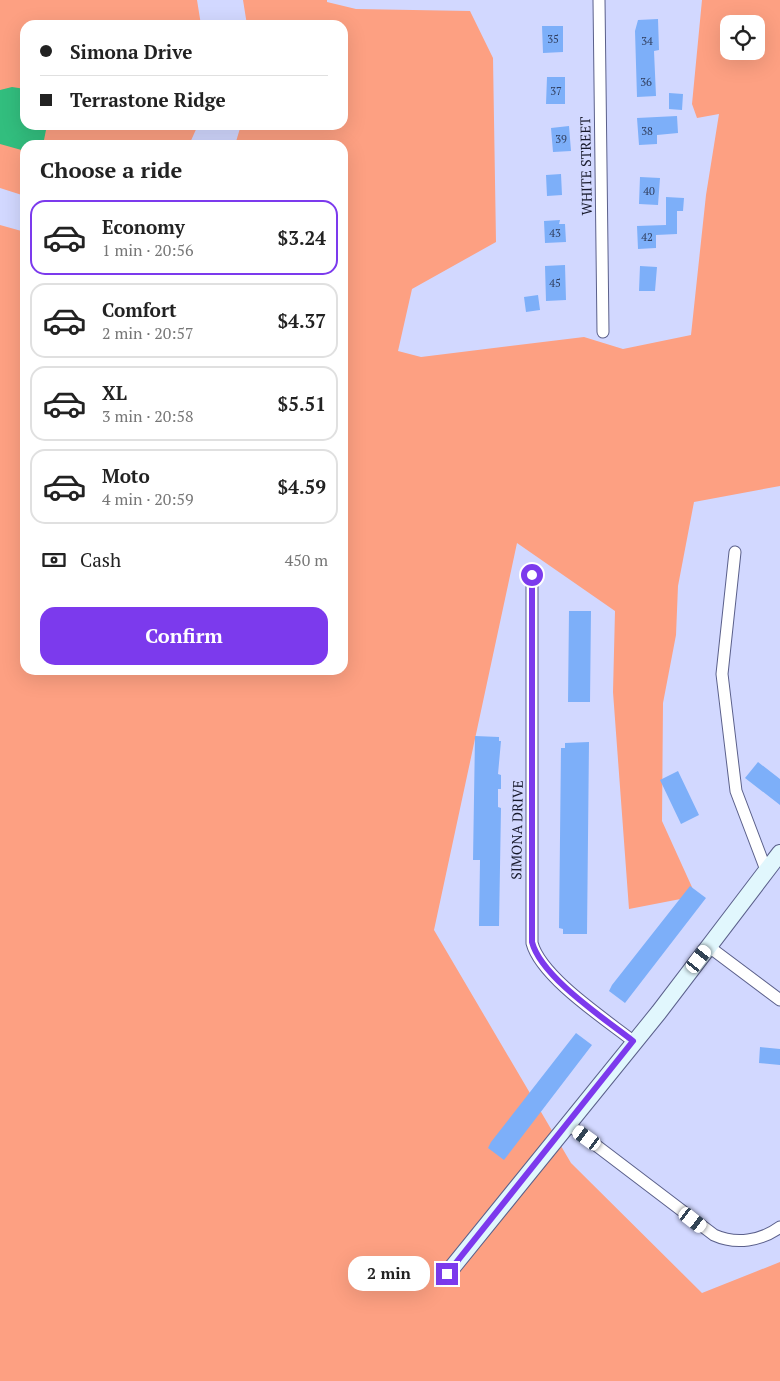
<!DOCTYPE html>
<html lang="en">
<head>
<meta charset="utf-8">
<style>
	:root { --surface:#fff; --page:#f6f6f6; --text:#222; --muted:#767676; --line:#e0e0e0; --accent:#7c3aed }
	body { margin:0; font-family:"PT Serif",serif; background:var(--page); color:var(--text); height:100vh; display:flex; flex-direction:column; font-size:19px; white-space:nowrap }
	* { box-sizing:border-box; margin:0 }
	p { font-size:16px; color:var(--muted) }
	.icon { flex:none; width:28px; height:28px; fill:none; stroke:currentColor; stroke-width:2; stroke-linecap:round; stroke-linejoin:round }
	.map { position:relative; flex:1; overflow:hidden }
	.sheet { position:absolute; left:20px; top:140px; width:328px; height:535px; display:flex; flex-direction:column; background:var(--surface); border-radius:15px; box-shadow:0 5px 20px #0002 }
	.sheet>* { flex:none }
	.top-card { position:absolute; left:20px; top:20px; width:328px; height:110px; border-radius:15px; box-shadow:0 5px 20px #0002; display:grid; align-content:center; height:110px; padding:0 20px; background:var(--surface) }
	.controls { position:absolute; left:720px; top:15px; display:grid; gap:10px }
	.controls a { display:grid; place-items:center; width:45px; height:45px; border-radius:10px; background:var(--surface); box-shadow:0 5px 20px #0002; font-size:25px }
	.end { position:absolute; width:22px; height:22px; margin:-11px; border:6px solid #7c3aed; background:#fff; box-shadow:0 0 0 2px #fff }
	.from { border-radius:50% }
	.bubble { position:absolute; height:35px; border-radius:15px; background:var(--surface); box-shadow:0 5px 20px #0002; font-size:16px; font-weight:600; line-height:35px; text-align:center }
	.car { position:absolute; width:15px; height:30px; margin:-15px -8px; border-radius:6px; box-shadow:0 0 4px 1px #0007; background:linear-gradient(#fff 24%,#345 0 40%,#fff 0 76%,#345 0 86%,#fff 0) }
	.top-card b { display:flex; align-items:center; gap:18px; height:48px; font-size:19px }
	.top-card b+b { border-top:1px solid var(--line) }
	.top-card i { width:12px; height:12px; background:var(--text) }
	ul { padding:0; list-style:none }
	li { display:flex; align-items:center; gap:15px; height:75px; margin:0 10px 8px; padding:0 10px; border:2px solid var(--line); border-radius:15px }
	li div { flex:1 }
	li b { display:block; font-size:19px }
	li em { font-style:normal; font-weight:600 }
	li.selected { border-color:var(--accent) }
	li>.icon { width:45px; height:45px; stroke-width:1.5 }
	h2 { padding:0 20px; font-size:22px; line-height:60px }
	.pay { display:flex; align-items:center; gap:12px; height:55px; padding:0 20px; font-size:19px }
	.pay p { margin-inline-start:auto }
	.action { display:flex; gap:10px; margin-top:auto; padding:10px 20px }
	.action a { flex:1; height:58px; border-radius:15px; background:var(--accent); color:#fff; font-size:20px; font-weight:600; line-height:58px; text-align:center }
	.map>svg:first-child { display:block }
	.green { fill:#fda082; fill-rule:evenodd }
	.water { fill:#32be7e }
	.building { fill:#7daff9 }
	.lines { fill:none; stroke-linecap:round; stroke-linejoin:round }
	.street-casing { stroke:#5b608b; stroke-width:13 }
	.secondary-casing { stroke:#5b608b; stroke-width:18 }
	.street { stroke:#fff; stroke-width:11 }
	.secondary { stroke:#e1f7fd; stroke-width:16 }
	.route { stroke:#7c3aed; stroke-width:6 }
	.labels { text-anchor:middle; stroke-width:4; stroke-linejoin:round; paint-order:stroke }
	.number-label { font-size:11px; fill:#303e5e }
	.street-label { font-size:14px; fill:#17192b; stroke:#d2d8ff }
</style>
</head>
<body>
<div class="map">
<svg width="780" height="1381" viewBox="0 0 780 1381">
	<rect width="100%" height="100%" fill="#d2d8ff"/>
	<path class="green" d="M 0,0 L 197,0 L 201,25 L 25,25 L 25,125 L 198,125 L 189,145 L 25,145 L 25,196 L 0,188 Z
		M 243,0 L 327,0 L 327,2 L 356,9 L 470,11 L 493,58 L 496,242 L 412,289 L 398,351 L 421,357 L 584,337 L 623,349 L 691,335 L 706,195 L 719,114 L 697,118 L 692,104 L 702,0 L 780,0 L 780,486 L 694,502 L 678,586 L 676,635 L 663,703 L 662,821 L 696,896 L 629,909 L 613,692 L 615,611 L 517,543 L 434,930 L 571,1163 L 702,1293 L 780,1262 L 780,1381 L 0,1381 L 0,225 L 25,232 L 25,670 L 342,670 L 342,145 L 235,145 L 241,125 L 342,125 L 342,25 L 247,25 ZM 729,24 L 756,24 L 756,51 L 729,51 Z"/>
	<path class="water" d="M 12,87 L 25,89 L 25,125 L 47,125 L 43,145 L 25,145 L 25,151 L 0,144 L 0,90 Z"/>
	<path class="building" d="M 658,19 L 659,50 L 654,51 L 656,96 L 637,97 L 635,31 L 638,20 Z
		M 542,26 L 563,26 L 563,52 L 543,53 Z
		M 547,77 L 565,77 L 565,104 L 546,104 Z
		M 669,93 L 683,94 L 682,110 L 669,109 Z
		M 677,116 L 678,133 L 657,135 L 657,144 L 639,145 L 637,118 Z
		M 569,126 L 571,151 L 553,152 L 551,128 Z
		M 561,174 L 562,195 L 547,196 L 546,175 Z
		M 640,177 L 660,178 L 658,205 L 639,204 Z
		M 666,197 L 684,198 L 683,211 L 677,211 L 677,234 L 656,235 L 656,248 L 638,249 L 637,226 L 666,225 Z
		M 560,220 L 559,224 L 565,224 L 566,242 L 545,243 L 544,221 Z
		M 565,265 L 566,300 L 546,301 L 545,266 Z
		M 640,266 L 657,267 L 655,291 L 639,291 Z
		M 538,295 L 540,310 L 526,312 L 524,297 Z
		M 569,611 L 591,611 L 590,702 L 568,702 Z
		M 475,736 L 499,737 L 499,741 L 501,741 L 498,774 L 501,775 L 501,789 L 498,789 L 498,807 L 501,808 L 499,926 L 479,926 L 480,860 L 473,860 Z
		M 589,742 L 587,934 L 563,934 L 563,929 L 559,928 L 561,748 L 565,748 L 565,743 Z
		M 758,762 L 780,779 L 780,805 L 745,778 Z
		M 678,771 L 699,815 L 681,824 L 660,780 Z
		M 690,886 L 706,898 L 625,1003 L 609,991 L 612,985 Z
		M 576,1033 L 592,1045 L 504,1160 L 488,1148 L 491,1142 Z
		M 760,1047 L 780,1049 L 780,1065 L 759,1063 Z"/>
	<g class="lines">
		<defs>
			<path id="street" d="M 599,0 L 603,332
				M 735,552 L 722,674 L 736,791 L 766,870
				M 532,575 L 532,943 C 541,977 605,1019 633,1041
				M 708,946 L 780,1000
				M 568,1124 L 714,1235 C 736,1245 761,1241 780,1227"/>
			<path id="secondary" d="M 447,1274 L 659,1012 L 780,853"/>
		</defs>
		<use href="#street" class="street-casing"/>
		<use href="#secondary" class="secondary-casing"/>
		<use href="#street" class="street"/>
		<use href="#secondary" class="secondary"/>
	</g>
	<g class="lines">
		<path class="route" d="M 447,1274 L 633,1041 C 605,1019 541,977 532,942 L 532,575"/>
	</g>
	<g class="labels">
		<g class="number-label">
			<text x="553" y="43">35</text>
			<text x="647" y="45">34</text>
			<text x="646" y="86">36</text>
			<text x="556" y="95">37</text>
			<text x="647" y="135">38</text>
			<text x="561" y="143">39</text>
			<text x="649" y="195">40</text>
			<text x="555" y="237">43</text>
			<text x="647" y="241">42</text>
			<text x="555" y="287">45</text>
		</g>
		<g class="street-label">
			<text transform="translate(586 166) rotate(-91)" y="5">WHITE STREET</text>
			<text transform="translate(517 830) rotate(-89)" y="5">SIMONA DRIVE</text>
		</g>
	</g>
</svg>
<div class="controls">
<a><svg class="icon" aria-label="locate" viewBox="0 0 24 24"><circle cx="12" cy="12" r="6"/><path d="M12 2v4M12 18v4M2 12h4M18 12h4"/></svg></a>
</div>
<i class="end from" style="left:532px;top:575px"></i>
<i class="end" style="left:447px;top:1274px"></i>
<div class="bubble" style="left:348px;top:1256px;width:82px">2 min</div>
<i class="car" style="left:699px;top:959px;rotate:37deg"></i>
<i class="car" style="left:587px;top:1138px;rotate:306deg"></i>
<i class="car" style="left:693px;top:1220px;rotate:128deg"></i>
<div class="top-card">
<b><i class="from"></i>Simona Drive</b>
<b><i></i>Terrastone Ridge</b>
</div>
<section class="sheet">
<h2>Choose a ride</h2>
<ul>
<li class="selected"><svg class="icon" aria-label="car" viewBox="0 0 24 24"><path d="M5 17H2v-5l4-1 3-4h7l3 4 3 1v5h-3M9 17h6M6 11h13"/><circle cx="7" cy="17" r="2"/><circle cx="17" cy="17" r="2"/></svg><div><b>Economy</b><p>1 min · 20:56</p></div><em>$3.24</em></li>
<li><svg class="icon" aria-label="car" viewBox="0 0 24 24"><path d="M5 17H2v-5l4-1 3-4h7l3 4 3 1v5h-3M9 17h6M6 11h13"/><circle cx="7" cy="17" r="2"/><circle cx="17" cy="17" r="2"/></svg><div><b>Comfort</b><p>2 min · 20:57</p></div><em>$4.37</em></li>
<li><svg class="icon" aria-label="car" viewBox="0 0 24 24"><path d="M5 17H2v-5l4-1 3-4h7l3 4 3 1v5h-3M9 17h6M6 11h13"/><circle cx="7" cy="17" r="2"/><circle cx="17" cy="17" r="2"/></svg><div><b>XL</b><p>3 min · 20:58</p></div><em>$5.51</em></li>
<li><svg class="icon" aria-label="car" viewBox="0 0 24 24"><path d="M5 17H2v-5l4-1 3-4h7l3 4 3 1v5h-3M9 17h6M6 11h13"/><circle cx="7" cy="17" r="2"/><circle cx="17" cy="17" r="2"/></svg><div><b>Moto</b><p>4 min · 20:59</p></div><em>$4.59</em></li>
</ul>
<div class="pay"><svg class="icon" aria-label="cash" viewBox="0 0 24 24"><path d="M3 7h18v10H3z"/><circle cx="12" cy="12" r="2"/></svg>Cash<p>450 m</p></div>
<div class="action"><a>Confirm</a></div>
</section>
</div>
</body>
</html>
